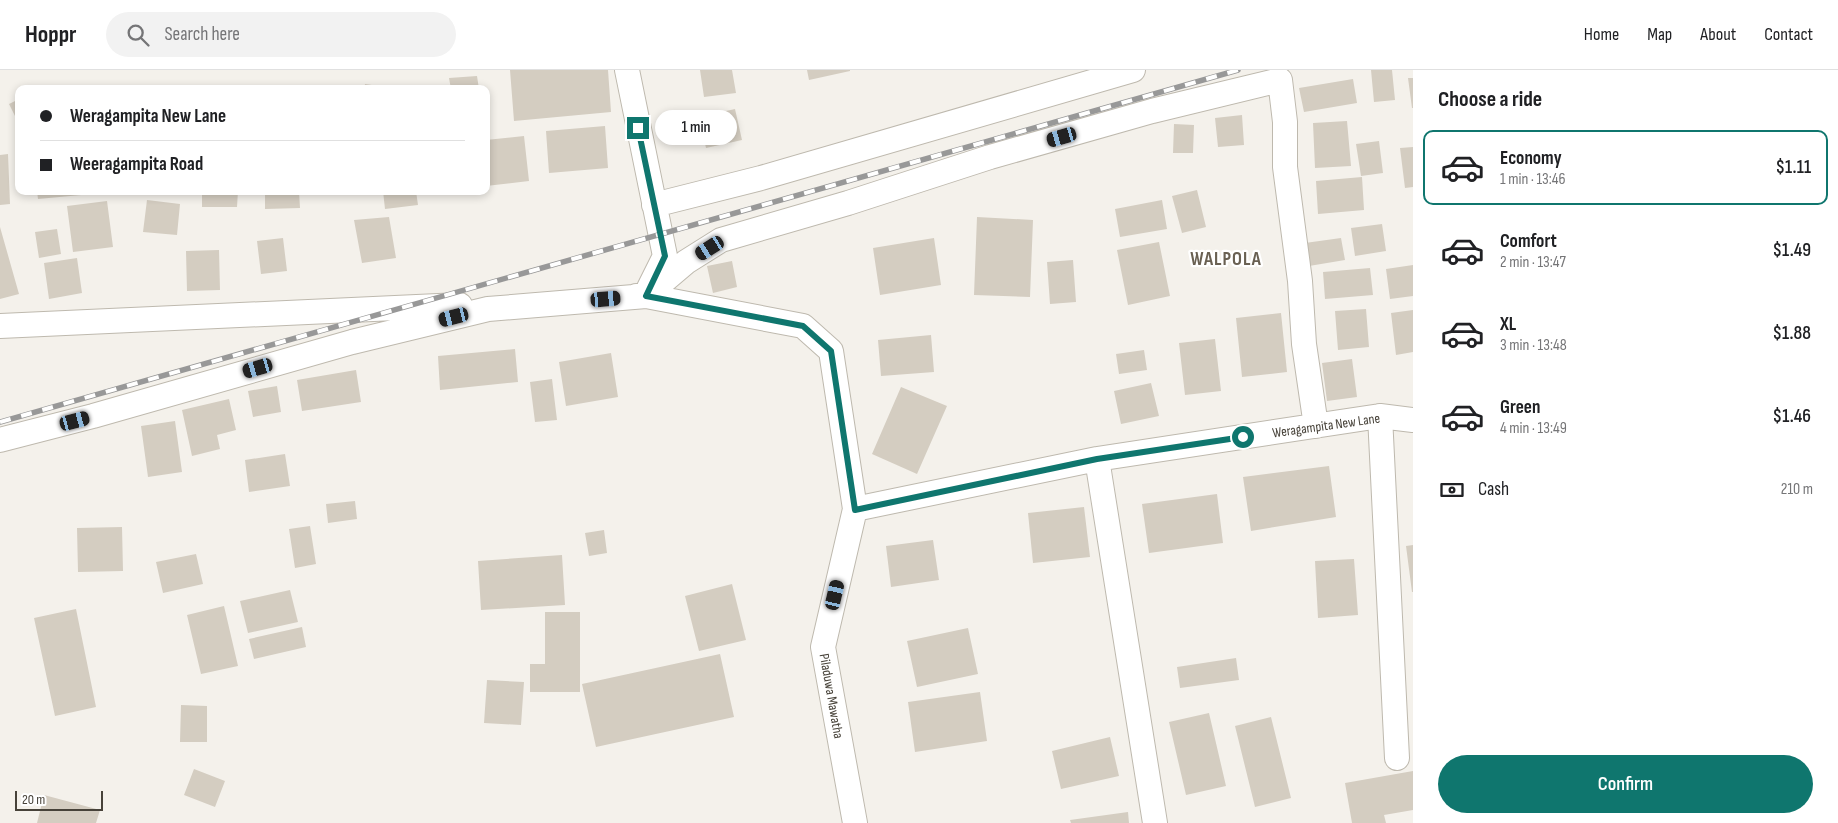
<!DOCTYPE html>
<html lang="en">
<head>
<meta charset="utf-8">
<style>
	:root { --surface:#fff; --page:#f2f2f2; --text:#202124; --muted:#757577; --line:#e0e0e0; --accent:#0f766e }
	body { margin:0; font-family:"Sofia Sans Condensed",sans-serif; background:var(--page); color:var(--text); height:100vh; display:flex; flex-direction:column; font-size:19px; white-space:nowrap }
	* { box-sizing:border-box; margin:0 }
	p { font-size:16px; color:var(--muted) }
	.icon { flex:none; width:28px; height:28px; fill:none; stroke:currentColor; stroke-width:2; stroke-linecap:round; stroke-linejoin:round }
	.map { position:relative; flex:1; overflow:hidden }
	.side { display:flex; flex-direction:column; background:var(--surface); width:425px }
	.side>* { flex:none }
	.hud { position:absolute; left:15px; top:15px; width:475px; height:110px; border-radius:10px; box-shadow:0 2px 8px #0003; display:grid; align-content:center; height:110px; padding:0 25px; background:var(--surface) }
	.scale { position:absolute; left:15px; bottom:12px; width:88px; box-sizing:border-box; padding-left:5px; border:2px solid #474239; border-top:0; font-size:14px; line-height:18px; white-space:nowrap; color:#474239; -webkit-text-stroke:4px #fff; paint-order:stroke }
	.end { position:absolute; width:22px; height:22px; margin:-11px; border:6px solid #0f766e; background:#fff; box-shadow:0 0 0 2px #fff }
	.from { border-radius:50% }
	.bubble { position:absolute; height:35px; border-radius:18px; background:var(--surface); box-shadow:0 2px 8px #0003; font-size:16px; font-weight:600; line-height:35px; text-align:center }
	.car { position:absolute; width:15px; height:30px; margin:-15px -8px; border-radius:6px; box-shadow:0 0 4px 1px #0007; background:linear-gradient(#222 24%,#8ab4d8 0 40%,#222 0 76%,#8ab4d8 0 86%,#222 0) }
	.hud b { display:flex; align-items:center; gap:18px; height:48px; font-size:19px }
	.hud b+b { border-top:1px solid var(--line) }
	.hud i { width:12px; height:12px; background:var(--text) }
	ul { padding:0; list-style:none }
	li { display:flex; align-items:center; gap:15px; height:75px; margin:0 10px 8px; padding:0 15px; border:2px solid transparent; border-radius:10px }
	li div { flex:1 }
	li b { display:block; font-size:19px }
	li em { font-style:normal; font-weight:600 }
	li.selected { border-color:var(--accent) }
	li>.icon { width:45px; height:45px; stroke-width:1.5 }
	h2 { padding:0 25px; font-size:22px; line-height:60px }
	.pay { display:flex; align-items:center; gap:12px; height:55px; padding:0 25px; font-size:19px }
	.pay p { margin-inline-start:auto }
	.action { display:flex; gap:10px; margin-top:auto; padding:10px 25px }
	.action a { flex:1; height:58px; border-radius:30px; background:var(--accent); color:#fff; font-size:20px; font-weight:600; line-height:58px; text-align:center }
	header { display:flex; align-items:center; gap:30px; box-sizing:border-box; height:70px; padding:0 25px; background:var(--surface); border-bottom:1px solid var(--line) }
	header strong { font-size:24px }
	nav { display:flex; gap:28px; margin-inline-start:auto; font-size:18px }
	.search { width:350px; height:45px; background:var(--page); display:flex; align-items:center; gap:12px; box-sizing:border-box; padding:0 18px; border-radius:28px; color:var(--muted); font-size:19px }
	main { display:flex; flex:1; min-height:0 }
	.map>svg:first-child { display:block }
	.building { fill:#d4cdc1 }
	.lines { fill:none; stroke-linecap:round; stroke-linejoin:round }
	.minor-casing { stroke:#beb9ae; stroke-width:26 }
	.minor { stroke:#fff; stroke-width:24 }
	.rail-casing { stroke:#989898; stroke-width:5.5 }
	.rail { stroke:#fff; stroke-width:4; stroke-dasharray:11; stroke-linecap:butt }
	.route { stroke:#0f766e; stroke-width:6 }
	.labels { text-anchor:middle; stroke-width:4.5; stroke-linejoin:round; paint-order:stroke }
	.street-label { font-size:14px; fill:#474239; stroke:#fff }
	.district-label { font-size:19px; font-weight:bold; letter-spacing:1px; fill:#696052; stroke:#fff }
</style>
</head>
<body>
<header>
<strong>Hoppr</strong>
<div class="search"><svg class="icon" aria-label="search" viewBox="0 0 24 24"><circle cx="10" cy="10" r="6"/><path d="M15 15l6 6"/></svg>Search here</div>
<nav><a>Home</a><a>Map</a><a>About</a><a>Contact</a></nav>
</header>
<main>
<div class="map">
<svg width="1413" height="753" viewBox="0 0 1413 753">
	<rect width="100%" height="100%" fill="#f4f1eb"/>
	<path class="building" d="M 510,0 L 608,0 L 611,42 L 514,51 Z
		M 700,0 L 732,0 L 736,23 L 704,27 Z
		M 807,0 L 850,0 L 850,1 L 809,10 Z
		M 1371,0 L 1392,0 L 1395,30 L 1374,32 Z
		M 477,6 L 479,19 L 451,19 L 449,8 Z
		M 1408,8 L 1413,8 L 1413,38 L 1412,38 Z
		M 1353,9 L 1357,33 L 1304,42 L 1299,18 Z
		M 365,14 L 392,18 L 392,19 L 364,19 Z
		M 19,29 L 19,54 L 9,34 Z
		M 735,39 L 742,70 L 706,78 L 699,47 Z
		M 1242,45 L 1244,75 L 1218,77 L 1215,48 Z
		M 1347,51 L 1351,96 L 1315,98 L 1313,53 Z
		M 1174,54 L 1194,55 L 1193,83 L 1173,83 Z
		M 605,56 L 608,98 L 549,103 L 546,61 Z
		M 524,66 L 529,111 L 486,116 L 486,70 Z
		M 1379,71 L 1383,103 L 1361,106 L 1356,74 Z
		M 1413,77 L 1413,117 L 1405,118 L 1400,78 Z
		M 8,84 L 10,134 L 0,135 L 0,85 Z
		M 1362,107 L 1364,140 L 1318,144 L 1316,111 Z
		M 1197,120 L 1206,157 L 1182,163 L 1172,126 Z
		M 37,121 L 92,121 L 92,124 L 38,129 Z
		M 202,121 L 238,121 L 237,137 L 202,137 Z
		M 265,121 L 299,121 L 300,138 L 265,139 Z
		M 383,121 L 416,121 L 418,135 L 385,139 Z
		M 147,130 L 180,134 L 177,165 L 143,162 Z
		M 1162,130 L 1167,159 L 1120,167 L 1115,139 Z
		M 107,131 L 113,177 L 73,182 L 67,136 Z
		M 389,147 L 396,188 L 362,193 L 354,150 Z
		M 977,147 L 1033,150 L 1030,227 L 974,225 Z
		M 1382,154 L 1386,181 L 1355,186 L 1351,158 Z
		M 0,157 L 19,224 L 0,229 Z
		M 57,159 L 61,184 L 39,188 L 35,162 Z
		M 283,168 L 287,201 L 261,204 L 257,171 Z
		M 934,168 L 941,215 L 880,225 L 873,178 Z
		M 1341,168 L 1345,190 L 1309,196 L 1305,173 Z
		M 1159,172 L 1170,226 L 1128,235 L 1117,180 Z
		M 219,180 L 220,220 L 187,221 L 186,181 Z
		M 77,188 L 82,223 L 49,229 L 44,193 Z
		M 1073,190 L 1076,232 L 1050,234 L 1047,192 Z
		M 732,191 L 737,217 L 713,223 L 707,196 Z
		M 1413,195 L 1413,226 L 1390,229 L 1386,199 Z
		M 1370,198 L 1373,225 L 1325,229 L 1323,202 Z
		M 1366,239 L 1369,277 L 1338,280 L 1335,241 Z
		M 1413,240 L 1413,282 L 1396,285 L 1391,243 Z
		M 1281,243 L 1287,302 L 1242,307 L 1236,248 Z
		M 931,265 L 934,302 L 881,306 L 878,270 Z
		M 1215,269 L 1221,321 L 1185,325 L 1179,273 Z
		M 515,279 L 518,312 L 440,320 L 438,286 Z
		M 1144,280 L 1147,300 L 1119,304 L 1116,284 Z
		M 611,283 L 618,327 L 566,336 L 559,292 Z
		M 1352,289 L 1357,327 L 1327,331 L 1322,293 Z
		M 356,300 L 361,332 L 302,341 L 297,310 Z
		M 552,309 L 557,350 L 535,352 L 530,312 Z
		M 1151,313 L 1159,346 L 1121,354 L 1114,321 Z
		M 277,316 L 281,342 L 253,347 L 248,321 Z
		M 901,317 L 947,336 L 917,404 L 872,384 Z
		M 229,329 L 236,360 L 217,365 L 220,379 L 192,386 L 182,340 Z
		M 175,351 L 182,402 L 148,407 L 141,356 Z
		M 285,384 L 290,416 L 249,422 L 245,390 Z
		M 1329,396 L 1336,447 L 1251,461 L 1243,407 Z
		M 1217,424 L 1223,473 L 1149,483 L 1142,434 Z
		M 355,431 L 357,449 L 328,453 L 326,434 Z
		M 1084,437 L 1090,487 L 1033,493 L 1028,443 Z
		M 310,456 L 316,494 L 295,498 L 289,459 Z
		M 122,457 L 123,501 L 78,502 L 77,458 Z
		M 604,460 L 607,483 L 589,486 L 585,463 Z
		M 933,470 L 939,510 L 891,517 L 886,476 Z
		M 1413,475 L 1413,522 L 1412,522 L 1406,476 Z
		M 196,484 L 203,514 L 163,523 L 156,492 Z
		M 562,485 L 565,535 L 481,540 L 478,491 Z
		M 1354,489 L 1358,545 L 1318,548 L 1315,491 Z
		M 732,514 L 746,570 L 699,581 L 685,526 Z
		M 290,520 L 298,552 L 248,563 L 240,531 Z
		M 224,536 L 238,596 L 201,604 L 187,545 Z
		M 76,539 L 96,637 L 55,646 L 34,548 Z
		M 545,542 L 580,542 L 580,622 L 530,622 L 530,594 L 545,594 Z
		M 302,557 L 306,577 L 254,589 L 249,569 Z
		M 968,558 L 978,604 L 917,617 L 907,571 Z
		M 720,584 L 734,647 L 596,677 L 582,614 Z
		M 1236,588 L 1239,610 L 1180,618 L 1177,597 Z
		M 487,610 L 524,612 L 521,655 L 484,653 Z
		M 980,622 L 987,671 L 915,682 L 908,632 Z
		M 181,635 L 207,636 L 207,672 L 180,672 Z
		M 1209,643 L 1226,716 L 1186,725 L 1169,652 Z
		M 1271,647 L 1291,728 L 1255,737 L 1235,656 Z
		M 1110,667 L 1119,706 L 1061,719 L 1052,681 Z
		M 194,699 L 225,711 L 215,737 L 184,725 Z
		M 1413,701 L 1413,740 L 1384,745 L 1386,753 L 1352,753 L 1345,713 Z
		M 44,725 L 100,740 L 96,753 L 37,753 Z
		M 1128,742 L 1129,753 L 1071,753 L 1070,750 Z"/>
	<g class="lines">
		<defs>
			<path id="minor" d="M 627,0 L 665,186 L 649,218
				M 654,135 L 761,108 L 1133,0
				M 636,226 L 646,226 L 803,256 L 831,281 L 855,439 L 823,577 L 855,753
				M 0,256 L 460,235
				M 1380,346 L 1397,688
				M 0,370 L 93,346 L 352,272 L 488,239 L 646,226 L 686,192 L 721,170 L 848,133 L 990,87 L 1152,41 L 1280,10 L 1285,52 L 1285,97 L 1300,211 L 1304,274 L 1316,356
				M 1097,389 L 1155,753
				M 855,439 L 1097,389 L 1380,346 L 1413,350"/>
		</defs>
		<use href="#minor" class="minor-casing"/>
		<use href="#minor" class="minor"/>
		<defs>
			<path id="rail" d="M 0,352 L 1238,0"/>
		</defs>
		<use href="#rail" class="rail-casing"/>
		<use href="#rail" class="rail"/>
	</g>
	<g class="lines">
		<path class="route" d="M 638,58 L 665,186 L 646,226 L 803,256 L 831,281 L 855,440 L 1097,389 L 1243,367"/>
	</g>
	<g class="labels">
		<g class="street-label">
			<text transform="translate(1326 355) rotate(-8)" y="5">Weragampita New Lane</text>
			<text transform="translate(832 626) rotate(80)" y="5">Piladuwa Mawatha</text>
		</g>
		<g class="district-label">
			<text x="1226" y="195">WALPOLA</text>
		</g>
	</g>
</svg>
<div class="scale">20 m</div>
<i class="end from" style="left:1243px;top:367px"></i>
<i class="end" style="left:638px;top:58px"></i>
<div class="bubble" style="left:655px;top:40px;width:82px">1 min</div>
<i class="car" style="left:1062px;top:67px;rotate:254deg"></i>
<i class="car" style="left:710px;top:178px;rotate:238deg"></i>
<i class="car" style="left:606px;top:229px;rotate:85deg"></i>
<i class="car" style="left:454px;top:247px;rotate:256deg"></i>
<i class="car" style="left:258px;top:298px;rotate:254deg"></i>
<i class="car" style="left:75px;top:351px;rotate:75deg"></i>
<i class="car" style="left:835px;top:525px;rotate:13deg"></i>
<div class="hud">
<b><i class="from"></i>Weragampita New Lane</b>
<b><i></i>Weeragampita Road</b>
</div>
</div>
<section class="side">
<h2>Choose a ride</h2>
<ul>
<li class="selected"><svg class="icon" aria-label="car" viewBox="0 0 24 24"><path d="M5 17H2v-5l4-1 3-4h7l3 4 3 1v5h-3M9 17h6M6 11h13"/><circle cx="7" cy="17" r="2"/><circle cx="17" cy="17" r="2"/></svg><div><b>Economy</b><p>1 min · 13:46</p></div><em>$1.11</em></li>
<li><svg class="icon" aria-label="car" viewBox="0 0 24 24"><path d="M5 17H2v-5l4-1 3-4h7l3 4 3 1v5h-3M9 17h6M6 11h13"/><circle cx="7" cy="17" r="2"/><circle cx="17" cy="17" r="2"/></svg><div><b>Comfort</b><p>2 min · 13:47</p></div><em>$1.49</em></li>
<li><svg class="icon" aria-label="car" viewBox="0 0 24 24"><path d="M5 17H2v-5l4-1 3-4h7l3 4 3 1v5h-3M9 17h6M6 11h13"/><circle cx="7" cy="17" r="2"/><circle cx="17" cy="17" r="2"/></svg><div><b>XL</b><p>3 min · 13:48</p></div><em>$1.88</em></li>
<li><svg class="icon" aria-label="car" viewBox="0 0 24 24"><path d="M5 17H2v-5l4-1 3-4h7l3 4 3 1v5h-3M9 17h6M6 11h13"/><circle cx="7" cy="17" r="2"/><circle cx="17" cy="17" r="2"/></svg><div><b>Green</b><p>4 min · 13:49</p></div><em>$1.46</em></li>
</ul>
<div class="pay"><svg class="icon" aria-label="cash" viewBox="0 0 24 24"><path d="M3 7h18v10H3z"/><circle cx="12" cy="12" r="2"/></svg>Cash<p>210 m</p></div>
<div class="action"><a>Confirm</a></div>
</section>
</main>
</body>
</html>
